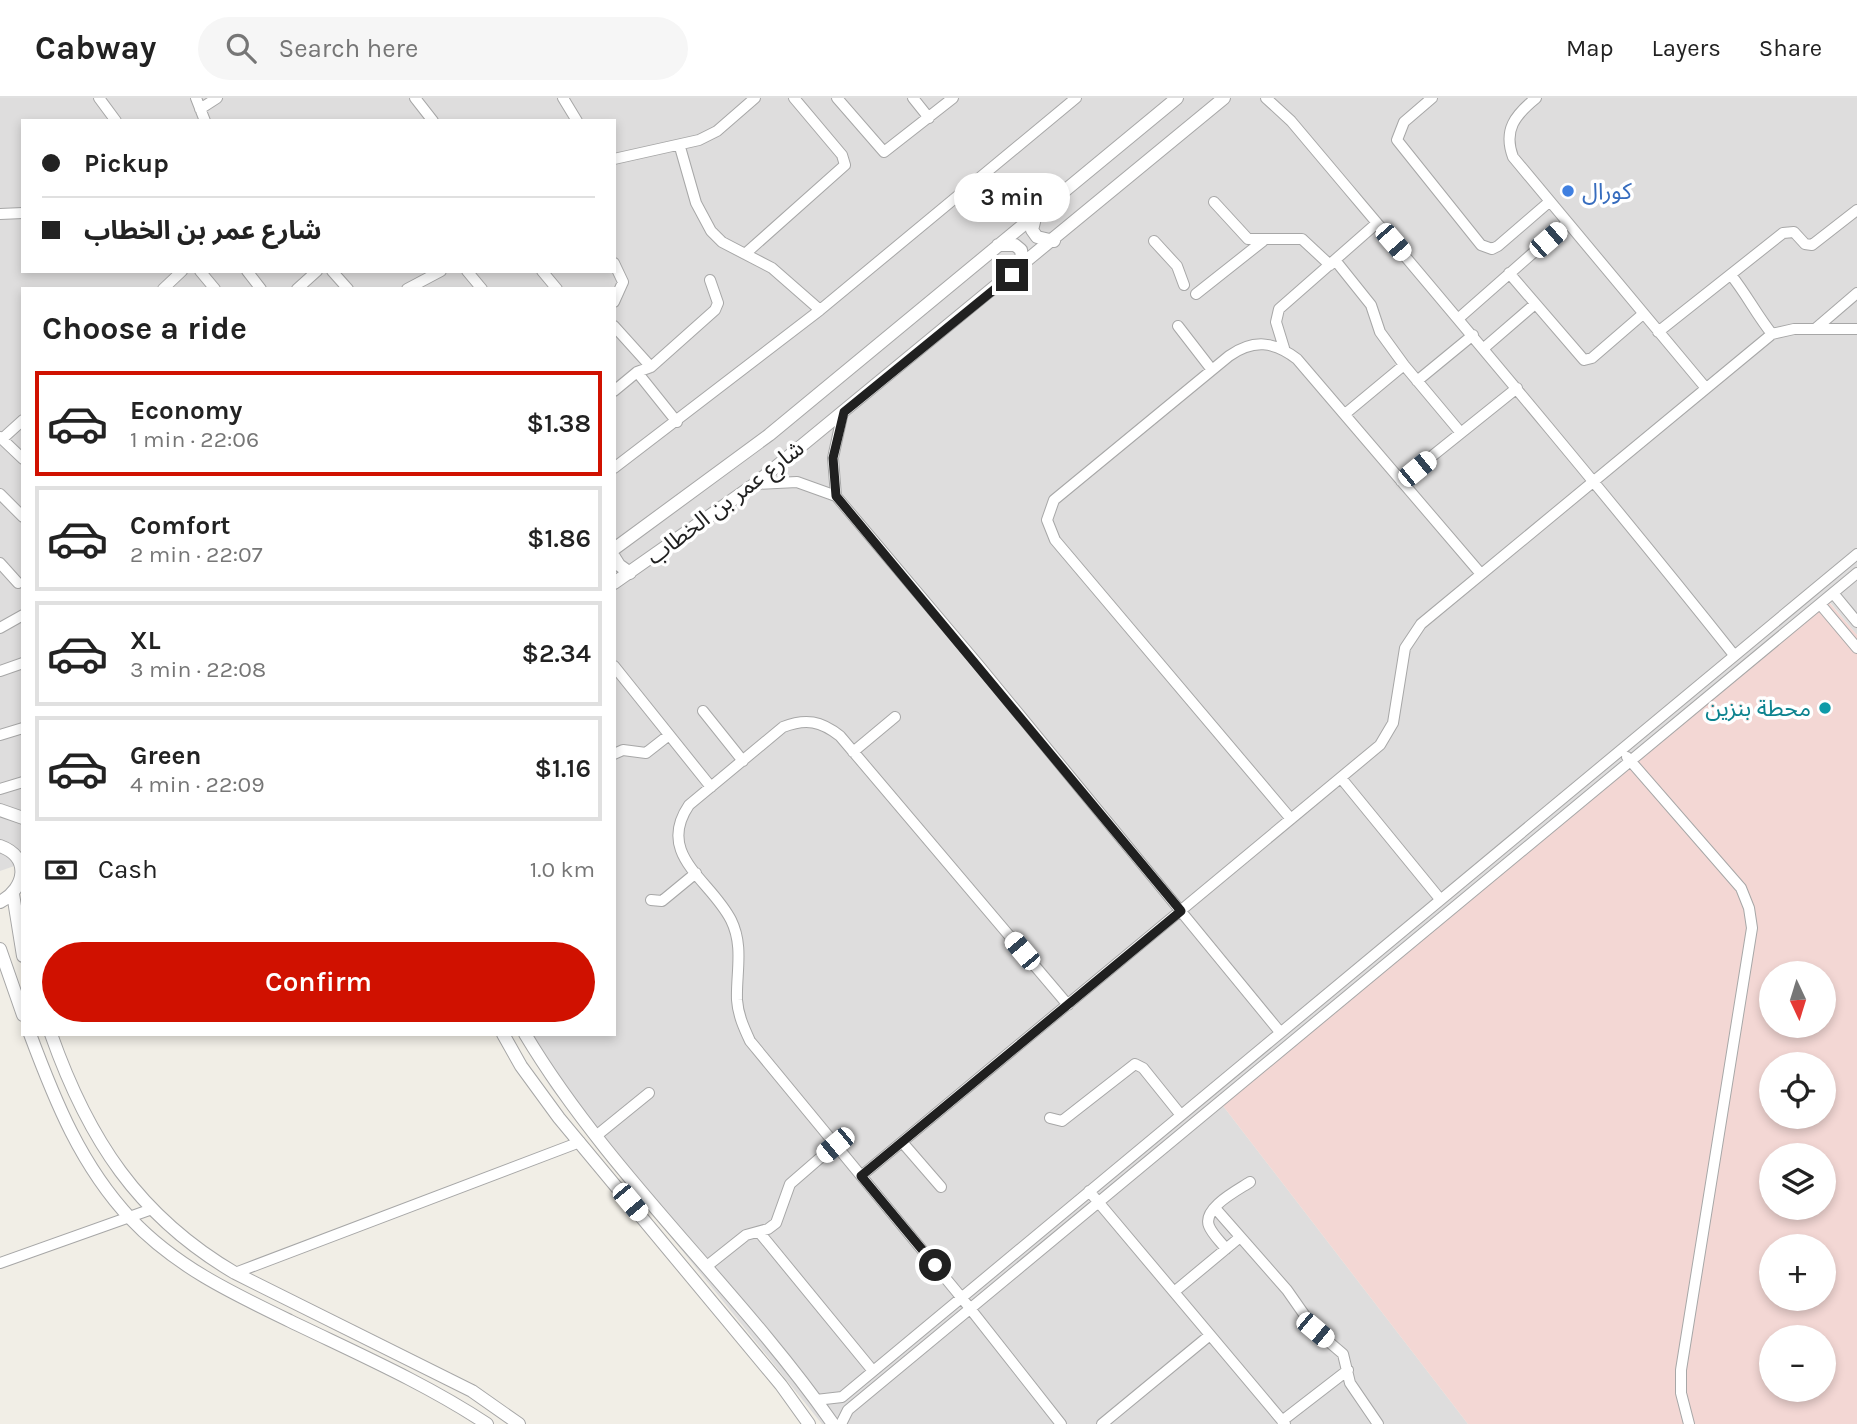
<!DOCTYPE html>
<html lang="en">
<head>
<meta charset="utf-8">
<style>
	:root { --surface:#fff; --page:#f6f6f6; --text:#222; --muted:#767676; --line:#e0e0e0; --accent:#d01100 }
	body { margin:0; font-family:Karla,"Noto Sans Arabic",sans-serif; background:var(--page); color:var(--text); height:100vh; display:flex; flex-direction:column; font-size:26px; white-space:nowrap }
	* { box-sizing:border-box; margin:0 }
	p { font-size:23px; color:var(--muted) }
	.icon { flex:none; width:38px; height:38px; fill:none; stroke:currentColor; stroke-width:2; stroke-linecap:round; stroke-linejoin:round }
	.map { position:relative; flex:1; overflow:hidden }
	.panel { position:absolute; left:21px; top:189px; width:595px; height:749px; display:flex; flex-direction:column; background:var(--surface); border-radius:0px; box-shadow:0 4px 10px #0003 }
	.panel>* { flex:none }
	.hud { position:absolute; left:21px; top:21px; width:595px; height:154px; border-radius:0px; box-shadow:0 4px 10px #0003; display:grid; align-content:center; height:154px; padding:0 21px; background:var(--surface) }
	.needle { width:46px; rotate:176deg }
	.fabs { position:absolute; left:1759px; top:863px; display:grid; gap:14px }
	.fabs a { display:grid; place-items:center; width:77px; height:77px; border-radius:50%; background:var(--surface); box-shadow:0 4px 10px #0003; font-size:35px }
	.end { position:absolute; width:32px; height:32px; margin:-16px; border:9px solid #202020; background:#fff; box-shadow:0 0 0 4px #fff }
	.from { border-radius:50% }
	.bubble { position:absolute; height:49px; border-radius:24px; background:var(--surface); box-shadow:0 4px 10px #0003; font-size:23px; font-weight:600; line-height:49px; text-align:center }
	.car { position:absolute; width:21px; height:42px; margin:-21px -10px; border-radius:9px; box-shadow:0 0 5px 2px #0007; background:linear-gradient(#fff 24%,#345 0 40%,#fff 0 76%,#345 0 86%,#fff 0) }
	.hud b { display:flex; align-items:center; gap:24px; height:66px; font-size:26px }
	.hud b+b { border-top:2px solid var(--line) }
	.hud i { width:18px; height:18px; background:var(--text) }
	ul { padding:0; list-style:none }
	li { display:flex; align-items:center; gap:21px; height:105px; margin:0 14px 10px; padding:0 7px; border:4px solid var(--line); border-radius:0px }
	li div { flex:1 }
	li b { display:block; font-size:26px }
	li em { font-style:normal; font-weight:600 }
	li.current { border-color:var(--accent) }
	li>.icon { width:63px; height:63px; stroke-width:1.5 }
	h2 { padding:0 21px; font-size:32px; line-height:84px }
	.pay { display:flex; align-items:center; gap:18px; height:77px; padding:0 21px; font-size:26px }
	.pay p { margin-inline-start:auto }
	.action { display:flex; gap:14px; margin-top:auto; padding:14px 21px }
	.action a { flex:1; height:80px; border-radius:42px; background:var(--accent); color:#fff; font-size:28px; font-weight:600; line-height:80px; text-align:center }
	header { display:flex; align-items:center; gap:42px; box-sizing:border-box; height:98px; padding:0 35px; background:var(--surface); border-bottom:2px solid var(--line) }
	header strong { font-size:33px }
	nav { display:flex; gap:38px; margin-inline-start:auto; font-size:24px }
	.search { width:490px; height:63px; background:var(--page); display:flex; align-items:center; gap:18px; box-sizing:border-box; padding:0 24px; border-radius:38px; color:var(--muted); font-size:26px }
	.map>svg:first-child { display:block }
	.residential { fill:#dedddd; fill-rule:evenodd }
	.commercial { fill:#f3d7d4; fill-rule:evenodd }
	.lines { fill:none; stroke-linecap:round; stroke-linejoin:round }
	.minor-casing { stroke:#a7a7a7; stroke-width:12 }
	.tertiary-casing { stroke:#a7a7a7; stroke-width:14 }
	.minor { stroke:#fff; stroke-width:10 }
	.tertiary { stroke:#fff; stroke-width:12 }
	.route { stroke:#202020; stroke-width:9 }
	.shop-dot { fill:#3f7fe0; stroke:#fff; stroke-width:2.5 }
	.culture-dot { fill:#0f9aa8; stroke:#fff; stroke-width:2.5 }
	.labels { text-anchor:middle; stroke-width:7; stroke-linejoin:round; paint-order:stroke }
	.shop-label { font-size:23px; fill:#366cbe; stroke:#fff; text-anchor:start }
	.street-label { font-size:23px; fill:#202020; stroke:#fff }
	.culture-label { font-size:23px; fill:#0d838f; stroke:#fff; text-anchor:end }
</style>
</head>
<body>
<header>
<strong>Cabway</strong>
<div class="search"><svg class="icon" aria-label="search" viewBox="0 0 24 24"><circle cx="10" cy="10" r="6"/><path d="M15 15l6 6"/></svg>Search here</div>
<nav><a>Map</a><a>Layers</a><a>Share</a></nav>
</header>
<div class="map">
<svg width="1857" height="1326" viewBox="0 0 1857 1326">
	<rect width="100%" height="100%" fill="#f1eee6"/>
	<path class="residential" d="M 0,0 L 1857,0 L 1857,537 L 1824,497 L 1217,1000 L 1468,1326 L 822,1326 L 551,990 L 518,936 L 614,936 L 614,191 L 23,191 L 23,765 L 0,773 ZM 23,23 L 614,23 L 614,173 L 23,173 Z"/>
	<path class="commercial" d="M 1823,497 L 1857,537 L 1857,1326 L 1468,1326 L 1217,1000 ZM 1771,875 L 1824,875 L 1824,928 L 1771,928 ZM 1771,966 L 1824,966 L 1824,1018 L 1771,1018 ZM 1771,1057 L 1824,1057 L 1824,1110 L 1771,1110 ZM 1771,1148 L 1824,1148 L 1824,1200 L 1771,1200 ZM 1771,1239 L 1824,1239 L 1824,1292 L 1771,1292 Z"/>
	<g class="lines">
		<defs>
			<path id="minor" d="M 99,0 L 116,23
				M 196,0 L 205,23
				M 415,0 L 433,23
				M 563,0 L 577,23
				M 837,0 L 884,54 L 953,0
				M 913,0 L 929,20
				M 1266,0 L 1291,23 C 1440,200 1590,376 1734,557
				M 1432,0 L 1404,24 L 1397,42 L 1481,147 L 1492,151 L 1498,148 L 1549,104
				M 1536,0 C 1515,17 1503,32 1513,59 L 1705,289
				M 200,11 L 217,0
				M 680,49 L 696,105 L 711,133 L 722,144 L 772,170 L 820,212
				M 614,61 L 699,42 L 717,33 L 755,0
				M 1214,104 L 1248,141 L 1302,141 L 1330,167
				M 0,116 L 23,115
				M 1154,143 L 1177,168 L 1184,187
				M 745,156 L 845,67 L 842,57 L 794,0
				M 1335,162 L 1371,207 L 1380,234 L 1404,267 L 1461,335
				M 614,165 L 623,184 L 614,204
				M 200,173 L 215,191
				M 247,173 L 261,191
				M 332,173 L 348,191
				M 467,173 L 482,191
				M 542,173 L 557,191
				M 1509,175 L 1584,262 L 1592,260 L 1643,216
				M 1731,177 C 1747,197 1756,216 1772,236
				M 163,191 L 182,173
				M 297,191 L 317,173
				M 407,191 L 441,173
				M 1196,196 L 1263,143
				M 1459,220 L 1567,125
				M 614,228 L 651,269
				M 1178,228 L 1212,272
				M 1815,231 L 1857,195
				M 1658,234 L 1783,135 L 1794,134 L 1805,146 L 1812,147 L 1857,112
				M 1284,250 L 1276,224 L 1279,211 L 1377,125
				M 1484,250 L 1535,206
				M 637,274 L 677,324
				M 1417,283 L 1473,237
				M 614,293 L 637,274 L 651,269 L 715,212 L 718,205 L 710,182
				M 1345,316 L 1404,267
				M 0,339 L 23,361
				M 2,341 L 23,322
				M 614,370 L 820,212 L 1076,0
				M 1401,383 L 1517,290
				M 755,386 L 797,384 L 836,398 L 977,565 L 1280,934
				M 0,396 L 23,419
				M 836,398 L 833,360 L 843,314
				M 0,465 L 18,485
				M 1833,495 L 1857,524
				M 1820,506 L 1857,550
				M 0,530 L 23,517
				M 614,568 L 711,689
				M 0,573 L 23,565
				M 703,613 L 743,663
				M 0,637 L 23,630
				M 853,654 L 895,619
				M 614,656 L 623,652 L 646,655 L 669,637
				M 1627,659 L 1741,790 L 1749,810 L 1752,830 L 1681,1272 L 1681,1295 L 1689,1326
				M 1341,680 L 1440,801
				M 0,691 L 23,684
				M 1291,721 L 1055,442 L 1047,422 L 1054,402 L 1229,258 C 1253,241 1274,243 1297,261 L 1481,476
				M 651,802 L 662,803 L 696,775
				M 1050,1020 L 1062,1023 L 1135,966 L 1143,970 L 1180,1016
				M 596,1038 L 649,995
				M 902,1044 L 941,1089
				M 861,1078 L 1380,647 L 1393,625 L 1405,550 L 1421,526 L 1772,236 L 1794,231 L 1857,231
				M 1089,1093 L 1285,1326
				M 1215,1110 L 1287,1192 L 1315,1232 L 1343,1256 L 1350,1285 L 1378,1326
				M 759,1134 L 873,1273
				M 1226,1151 C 1221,1144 1212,1136 1209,1128 C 1202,1110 1238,1092 1250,1084
				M 0,1165 L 152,1111
				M 707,1168 L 746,1137 L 768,1131 L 776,1125 L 790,1086 L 835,1047
				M 235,1175 L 580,1044
				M 1174,1194 L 1239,1140
				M 816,1302 L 842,1299 L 1857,456
				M 1282,1323 L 1348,1272
				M 841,1326 L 848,1312 L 1857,475
				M 1061,1326 L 961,1199 L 750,943 C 744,930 738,917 737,902 C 736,875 744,848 731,822 C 711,782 655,757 689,707 L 783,629 C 806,620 821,623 840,638 L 1068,907
				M 1102,1326 L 1210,1237"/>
			<path id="tertiary" d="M 1036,116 L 1032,132 L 1037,139 L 1054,143
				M 998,147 L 1015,147 L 1021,152 L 1023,168
				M 614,451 L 769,337 L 1177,0
				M 614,459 L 619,467 L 630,475
				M 614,485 L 755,386 L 1224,0
				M 0,712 L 23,720
				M 0,748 C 31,759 26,790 0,804
				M 13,796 L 23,858
				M 0,851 L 23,917
				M 30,936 C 55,1003 81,1068 131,1121 C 175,1168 232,1195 290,1223 C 356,1255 425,1285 487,1326
				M 51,936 C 88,1041 138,1118 235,1175 L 472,1293 L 519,1326
				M 503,936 L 521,968 L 559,1020 L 781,1287 L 809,1326
				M 525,936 C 610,1078 738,1190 833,1326"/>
		</defs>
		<use href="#minor" class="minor-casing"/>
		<use href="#tertiary" class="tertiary-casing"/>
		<use href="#minor" class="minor"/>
		<use href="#tertiary" class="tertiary"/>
	</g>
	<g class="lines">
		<path class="route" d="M 935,1167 L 861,1078 L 1181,813 L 836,398 L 833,360 L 844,314 L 1012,177"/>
	</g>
	<circle class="shop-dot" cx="1568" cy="93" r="7"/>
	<circle class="culture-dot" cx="1825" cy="610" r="7"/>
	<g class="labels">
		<g class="shop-label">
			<text x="1582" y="101">كورال</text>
		</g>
		<g class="street-label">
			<text transform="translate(725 404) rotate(-37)" y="8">شارع عمر بن الخطاب</text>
		</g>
		<g class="culture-label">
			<text x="1811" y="618">محطة بنزين</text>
		</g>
	</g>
</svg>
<div class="fabs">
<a><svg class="needle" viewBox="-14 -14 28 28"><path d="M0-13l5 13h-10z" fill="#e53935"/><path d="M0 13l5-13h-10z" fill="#767676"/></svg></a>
<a><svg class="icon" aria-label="locate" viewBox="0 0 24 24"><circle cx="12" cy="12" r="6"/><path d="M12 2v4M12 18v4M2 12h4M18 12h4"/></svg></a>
<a><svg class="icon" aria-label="layers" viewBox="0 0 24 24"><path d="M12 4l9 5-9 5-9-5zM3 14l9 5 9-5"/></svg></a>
<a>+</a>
<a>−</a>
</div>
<i class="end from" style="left:935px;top:1167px"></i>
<i class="end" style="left:1012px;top:177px"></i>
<div class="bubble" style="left:954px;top:75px;width:116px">3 min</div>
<i class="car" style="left:1548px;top:142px;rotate:49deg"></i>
<i class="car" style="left:1393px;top:144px;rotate:139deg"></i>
<i class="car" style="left:1417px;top:371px;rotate:51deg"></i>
<i class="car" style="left:1022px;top:853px;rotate:320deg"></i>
<i class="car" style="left:835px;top:1047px;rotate:230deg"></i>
<i class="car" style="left:630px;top:1104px;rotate:140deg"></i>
<i class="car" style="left:1315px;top:1232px;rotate:130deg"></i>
<div class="hud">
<b><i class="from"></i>Pickup</b>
<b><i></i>شارع عمر بن الخطاب</b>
</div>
<section class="panel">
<h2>Choose a ride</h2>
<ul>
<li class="current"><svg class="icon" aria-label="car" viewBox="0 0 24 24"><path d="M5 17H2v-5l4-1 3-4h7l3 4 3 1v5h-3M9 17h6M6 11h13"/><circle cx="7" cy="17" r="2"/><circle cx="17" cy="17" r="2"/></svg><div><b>Economy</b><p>1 min · 22:06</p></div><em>$1.38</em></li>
<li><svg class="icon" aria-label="car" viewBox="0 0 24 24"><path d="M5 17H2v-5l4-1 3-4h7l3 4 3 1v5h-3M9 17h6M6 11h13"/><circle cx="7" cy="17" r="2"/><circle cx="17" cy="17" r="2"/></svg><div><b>Comfort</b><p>2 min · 22:07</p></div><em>$1.86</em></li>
<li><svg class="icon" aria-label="car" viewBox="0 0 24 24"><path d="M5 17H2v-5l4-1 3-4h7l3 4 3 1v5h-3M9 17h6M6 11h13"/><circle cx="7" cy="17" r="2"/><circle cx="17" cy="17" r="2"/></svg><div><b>XL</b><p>3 min · 22:08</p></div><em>$2.34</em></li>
<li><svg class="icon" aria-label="car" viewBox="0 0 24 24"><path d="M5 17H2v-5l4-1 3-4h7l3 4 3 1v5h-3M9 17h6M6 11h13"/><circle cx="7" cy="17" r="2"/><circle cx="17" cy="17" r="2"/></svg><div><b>Green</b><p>4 min · 22:09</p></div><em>$1.16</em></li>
</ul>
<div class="pay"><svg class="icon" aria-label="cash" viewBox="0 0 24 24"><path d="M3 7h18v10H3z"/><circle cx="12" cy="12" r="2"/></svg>Cash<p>1.0 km</p></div>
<div class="action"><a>Confirm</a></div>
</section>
</div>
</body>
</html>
